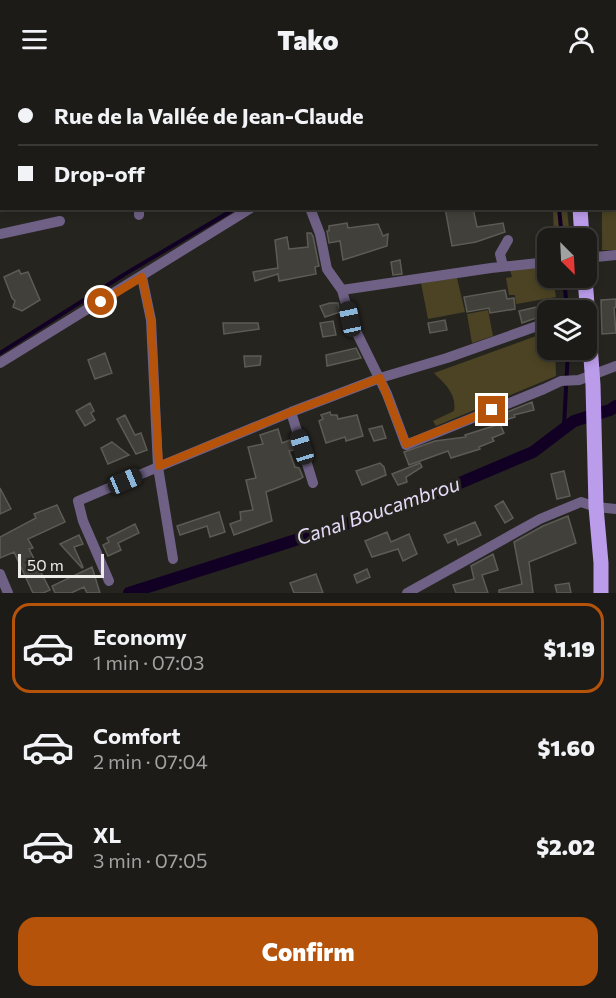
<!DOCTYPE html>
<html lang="en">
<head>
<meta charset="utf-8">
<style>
	:root { --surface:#1c1b17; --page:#252420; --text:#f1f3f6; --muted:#a0a1a1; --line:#3a3936; --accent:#b45309 }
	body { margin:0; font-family:Commissioner,sans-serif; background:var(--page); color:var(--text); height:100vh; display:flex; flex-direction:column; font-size:22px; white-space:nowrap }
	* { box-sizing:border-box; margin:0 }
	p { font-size:20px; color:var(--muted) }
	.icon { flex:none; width:33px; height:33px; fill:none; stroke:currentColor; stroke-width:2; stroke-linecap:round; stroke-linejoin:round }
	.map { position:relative; height:515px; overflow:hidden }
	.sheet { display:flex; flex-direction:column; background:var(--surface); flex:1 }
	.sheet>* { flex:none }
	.hud { position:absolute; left:0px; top:0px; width:616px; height:132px; box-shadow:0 3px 9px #0003,0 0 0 2px var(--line); display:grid; align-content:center; height:132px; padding:0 18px; background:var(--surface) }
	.needle { width:39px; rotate:156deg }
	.fabs { position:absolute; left:537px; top:150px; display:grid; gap:12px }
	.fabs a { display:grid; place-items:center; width:60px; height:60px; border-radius:12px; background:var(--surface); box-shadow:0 3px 9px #0003,0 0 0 2px var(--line); font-size:30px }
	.scale { position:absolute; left:18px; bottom:15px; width:86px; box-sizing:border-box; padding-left:6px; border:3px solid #eeedea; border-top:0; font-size:16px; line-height:21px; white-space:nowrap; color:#eeedea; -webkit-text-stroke:4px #26241f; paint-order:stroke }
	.end { position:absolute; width:27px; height:27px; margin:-14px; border:8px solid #b45309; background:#fff; box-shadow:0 0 0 3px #fff }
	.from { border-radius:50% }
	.car { position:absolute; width:18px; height:36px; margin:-18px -9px; border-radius:8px; box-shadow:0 0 4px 2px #0007; background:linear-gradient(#222 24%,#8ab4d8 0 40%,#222 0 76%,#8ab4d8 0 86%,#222 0) }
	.hud b { display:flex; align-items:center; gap:21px; height:57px; font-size:22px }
	.hud b+b { border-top:2px solid var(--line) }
	.hud i { width:15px; height:15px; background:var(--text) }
	ul { padding:10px 0 0; list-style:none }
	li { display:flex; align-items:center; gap:18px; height:90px; margin:0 12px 9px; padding:0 6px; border:3px solid transparent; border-radius:18px }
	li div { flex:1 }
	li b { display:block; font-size:22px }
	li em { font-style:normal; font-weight:800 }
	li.active { border-color:var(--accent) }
	li>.icon { width:54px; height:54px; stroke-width:1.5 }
	.action { display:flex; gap:12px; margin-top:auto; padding:12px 18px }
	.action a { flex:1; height:69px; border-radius:18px; background:var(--accent); color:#fff; font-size:24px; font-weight:800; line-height:69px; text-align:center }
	header { display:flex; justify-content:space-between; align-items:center; height:78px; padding:0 18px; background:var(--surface); font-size:27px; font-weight:800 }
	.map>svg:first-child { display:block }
	.green { fill:#4b4323 }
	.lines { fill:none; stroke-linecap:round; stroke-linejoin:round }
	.stream { stroke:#110024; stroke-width:4 }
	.canal { stroke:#110024; stroke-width:12 }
	.building { fill:#41403b; stroke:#5d5b56; stroke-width:1.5 }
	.minor { stroke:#6f6186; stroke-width:10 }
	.primary { stroke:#bb9cea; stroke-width:15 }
	.route { stroke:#b45309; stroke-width:8 }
	.labels { text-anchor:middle; stroke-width:6; stroke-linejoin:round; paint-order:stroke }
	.water-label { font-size:20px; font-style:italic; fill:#e6dbf9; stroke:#26241f }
</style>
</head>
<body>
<header><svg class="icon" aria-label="menu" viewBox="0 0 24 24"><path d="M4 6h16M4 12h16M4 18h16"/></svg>Tako<svg class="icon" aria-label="person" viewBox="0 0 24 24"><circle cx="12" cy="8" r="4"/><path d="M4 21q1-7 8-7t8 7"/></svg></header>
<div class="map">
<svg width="616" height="515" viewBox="0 0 616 515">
	<rect width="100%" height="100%" fill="#26241f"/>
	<path class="green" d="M 616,20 L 616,172 L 602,172 L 602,131 L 615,130 Z
		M 553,131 L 567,131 L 570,160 L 554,160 Z
		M 547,189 L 548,200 L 553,200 L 556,219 L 516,226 L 515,217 L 509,217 L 506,200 L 512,199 L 510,192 Z
		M 457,200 L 465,234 L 428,241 L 421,205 Z
		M 488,232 L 493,258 L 472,265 L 467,236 Z
		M 547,254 L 548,272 L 555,272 L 556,298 L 436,348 L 433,343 L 454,333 C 457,316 445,306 434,295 Z"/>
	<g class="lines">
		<path class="stream" d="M 550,0 L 550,2
			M 448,2 L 450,0
			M 559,130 L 562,160
			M 564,200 L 567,232
			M 0,275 L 125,196 L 236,130
			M 564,349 L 568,272"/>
		<path class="canal" d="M 129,515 L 415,424 L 533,374 L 574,343 L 610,332 L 616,328"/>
	</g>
	<path class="building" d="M 445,130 L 473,130 L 477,149 L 503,145 L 505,154 L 476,164 L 452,168 Z
		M 347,145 L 348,150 L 378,146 L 383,158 L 388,156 L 387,168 L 343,182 L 340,163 L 329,165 L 327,153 L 329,153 L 329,148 Z
		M 307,155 L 311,155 L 313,158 L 319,188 L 315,189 L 316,196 L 279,203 L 278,196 L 255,203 L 253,194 L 278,190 L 275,162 L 287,159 L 289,171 L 308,169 Z
		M 400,182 L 402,196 L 393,197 L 391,184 Z
		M 19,192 L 21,196 L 28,194 L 40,222 L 22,233 L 13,229 L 15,223 L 12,220 L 4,199 Z
		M 505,212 L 507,221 L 514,220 L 515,231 L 490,235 L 489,230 L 467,234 L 464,219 Z
		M 616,221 L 616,229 L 614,230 L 616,255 L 602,256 L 601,222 Z
		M 330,225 L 338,225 L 340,234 L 325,239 L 320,228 Z
		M 537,229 L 539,239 L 522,245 L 519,233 Z
		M 445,242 L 447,252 L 430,255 L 428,245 Z
		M 333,243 L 336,257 L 323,259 L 320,245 Z
		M 223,245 L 258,245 L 259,251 L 224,256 Z
		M 356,270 L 361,280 L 327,288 L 326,277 Z
		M 105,275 L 112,295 L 95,301 L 88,282 Z
		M 244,278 L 261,278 L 260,287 L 245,289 Z
		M 532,324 L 534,332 L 514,337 L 515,339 L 505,342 L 502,336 Z
		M 90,325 L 94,333 L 91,335 L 95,342 L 85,348 L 76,333 Z
		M 330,334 L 331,337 L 337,337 L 338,341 L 357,337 L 363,358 L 346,363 L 345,359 L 326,365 L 319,343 L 323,341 L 321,337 Z
		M 125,337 L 135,357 L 141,355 L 147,372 L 136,376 L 117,341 Z
		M 500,346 L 504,355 L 492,360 L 494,363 L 479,369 L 480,371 L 451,380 L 448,373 L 409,387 L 404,374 L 435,363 L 466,359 L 465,357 Z
		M 382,348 L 386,360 L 374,363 L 369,351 Z
		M 278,351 L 282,365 L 290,362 L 294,372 L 289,373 L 295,389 L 299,390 L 303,399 L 300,401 L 266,414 L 272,443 L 234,457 L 230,446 L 241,442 L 240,434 L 253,432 L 246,402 L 256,400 L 248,369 L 263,366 L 260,357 Z
		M 112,364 L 129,377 L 108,386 L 101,370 Z
		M 380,385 L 384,389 L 386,397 L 362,407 L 356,393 Z
		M 420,385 L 422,389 L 406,399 L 407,404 L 398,407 L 392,396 Z
		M 564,393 L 570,418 L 557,421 L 551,396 Z
		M 0,410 L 11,431 L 0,436 Z
		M 503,423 L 513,440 L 505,445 L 495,428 Z
		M 57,427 L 65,444 L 28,461 L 33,470 L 29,471 L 50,512 L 43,515 L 33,515 L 14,474 L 0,480 L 0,459 L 36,440 L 34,436 Z
		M 219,434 L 225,454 L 210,459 L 207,448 L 180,457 L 177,448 Z
		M 568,438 L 576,465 L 529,484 L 533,515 L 499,515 L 499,512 L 522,506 L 514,464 L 543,448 Z
		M 475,444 L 481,457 L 458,467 L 456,461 L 448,465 L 444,457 Z
		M 135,446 L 139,455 L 118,465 L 121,472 L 108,478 L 103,467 L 109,464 L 107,460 Z
		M 387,454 L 391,464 L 409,456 L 417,476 L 403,483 L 398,471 L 372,479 L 365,463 Z
		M 79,457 L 83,466 L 74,469 L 83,489 L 82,490 L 60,466 Z
		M 493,476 L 498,492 L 482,497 L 488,515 L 456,515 L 453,507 L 474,501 L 471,488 Z
		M 92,489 L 100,515 L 87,515 L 84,509 L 71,515 L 55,515 L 52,508 Z
		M 367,491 L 370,499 L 357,505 L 354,497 Z
		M 316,496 L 323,515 L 294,515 L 290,505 Z
		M 569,505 L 571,515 L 557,515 L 555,507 Z"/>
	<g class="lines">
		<path class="minor" d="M 21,0 L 21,2
			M 127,0 L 127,2
			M 165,0 L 166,2
			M 260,0 L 260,2
			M 372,0 L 373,2
			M 99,2 L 108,0
			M 474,2 L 477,0
			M 574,2 L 585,0
			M 0,18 L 2,18
			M 139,130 L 139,137
			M 310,130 L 320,156 L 327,191 L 342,212 L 350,241 L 387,316 L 406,367 L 544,311 L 561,303 L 579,302 L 616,288
			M 0,156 L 60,143
			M 586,180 L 616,177
			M 503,188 L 500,176 L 508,162
			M 142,199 L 151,242 L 158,389 L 291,334 L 380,300 L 447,280 L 543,246
			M 342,212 L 491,190 L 548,184
			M 0,285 L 251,130
			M 291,334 L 313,405
			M 0,496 L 8,515
			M 109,503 L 83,443 L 78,423 L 158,389 L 173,481
			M 407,515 L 540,441 L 581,424 L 596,429 L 616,431"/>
		<path class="primary" d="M 570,0 L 570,2
			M 580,130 L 582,160
			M 585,200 L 593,307 L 596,429 L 601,485 L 601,515"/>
	</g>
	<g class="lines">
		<path class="route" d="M 101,224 L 142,199 L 151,242 L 159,388 L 291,334 L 380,300 L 406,366 L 492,332"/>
	</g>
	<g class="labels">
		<g class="water-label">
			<text transform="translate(378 433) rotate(-19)" y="7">Canal Boucambrou</text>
		</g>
	</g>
</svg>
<div class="fabs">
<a><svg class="needle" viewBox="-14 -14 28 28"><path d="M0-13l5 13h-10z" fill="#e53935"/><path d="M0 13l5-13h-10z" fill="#a0a1a1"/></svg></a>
<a><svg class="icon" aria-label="layers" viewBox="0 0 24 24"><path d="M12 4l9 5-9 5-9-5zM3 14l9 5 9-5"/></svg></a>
</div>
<div class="scale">50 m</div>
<i class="end from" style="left:101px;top:224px"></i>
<i class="end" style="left:492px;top:332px"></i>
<i class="car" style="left:350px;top:241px;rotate:348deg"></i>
<i class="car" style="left:302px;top:369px;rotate:343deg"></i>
<i class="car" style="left:125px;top:403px;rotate:67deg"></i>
<div class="hud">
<b><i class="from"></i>Rue de la Vallée de Jean-Claude</b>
<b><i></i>Drop-off</b>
</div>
</div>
<section class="sheet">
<ul>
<li class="active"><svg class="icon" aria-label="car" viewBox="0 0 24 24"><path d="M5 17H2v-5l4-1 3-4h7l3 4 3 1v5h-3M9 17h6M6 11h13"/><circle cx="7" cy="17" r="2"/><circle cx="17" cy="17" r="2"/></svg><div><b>Economy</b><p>1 min · 07:03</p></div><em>$1.19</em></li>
<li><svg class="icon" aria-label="car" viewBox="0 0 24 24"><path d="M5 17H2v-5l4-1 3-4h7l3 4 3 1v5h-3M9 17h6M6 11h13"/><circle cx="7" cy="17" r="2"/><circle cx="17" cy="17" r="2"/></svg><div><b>Comfort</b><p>2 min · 07:04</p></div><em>$1.60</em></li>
<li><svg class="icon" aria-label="car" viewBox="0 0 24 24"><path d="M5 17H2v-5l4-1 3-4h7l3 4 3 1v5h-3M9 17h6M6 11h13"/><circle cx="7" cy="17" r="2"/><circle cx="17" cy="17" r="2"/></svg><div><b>XL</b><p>3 min · 07:05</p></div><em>$2.02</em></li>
</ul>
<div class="action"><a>Confirm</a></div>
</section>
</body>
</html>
